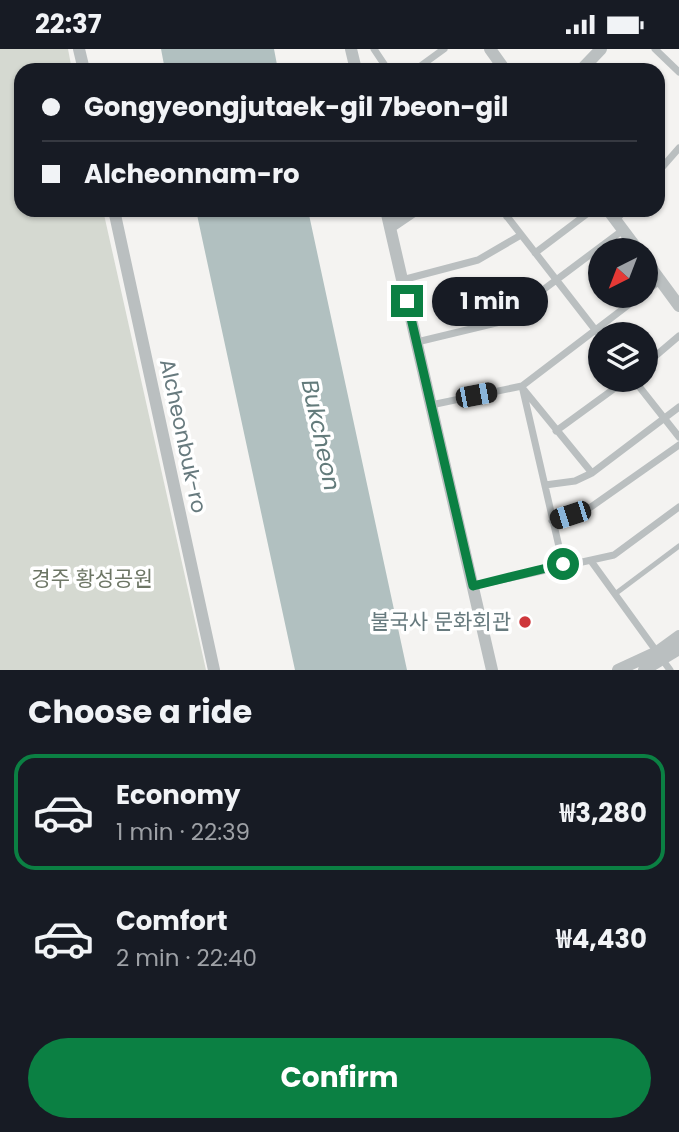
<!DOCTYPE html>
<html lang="en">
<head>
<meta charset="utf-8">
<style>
	:root { --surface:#171b24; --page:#242831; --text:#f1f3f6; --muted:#9ea1a6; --line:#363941; --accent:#0b8043 }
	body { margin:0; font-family:Poppins,"Noto Sans KR",sans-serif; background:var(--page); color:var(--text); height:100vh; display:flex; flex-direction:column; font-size:26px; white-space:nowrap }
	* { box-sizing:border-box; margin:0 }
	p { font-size:23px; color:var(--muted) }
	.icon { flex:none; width:38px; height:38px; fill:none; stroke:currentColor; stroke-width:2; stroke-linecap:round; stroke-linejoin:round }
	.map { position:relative; height:621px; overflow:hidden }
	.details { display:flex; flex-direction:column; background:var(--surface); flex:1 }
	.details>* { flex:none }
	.banner { position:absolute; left:14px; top:14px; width:651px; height:154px; border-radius:21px; box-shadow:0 2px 5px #0004; display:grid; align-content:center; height:154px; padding:0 28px; background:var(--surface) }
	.needle { width:46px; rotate:222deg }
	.fabs { position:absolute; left:588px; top:189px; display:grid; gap:14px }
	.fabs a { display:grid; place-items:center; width:70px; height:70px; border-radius:50%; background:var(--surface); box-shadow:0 2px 5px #0004; font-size:35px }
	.end { position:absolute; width:32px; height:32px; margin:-16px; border:9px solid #0b8043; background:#fff; box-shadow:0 0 0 4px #fff }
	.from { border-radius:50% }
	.bubble { position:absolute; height:49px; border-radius:24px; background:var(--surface); box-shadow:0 2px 5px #0004; font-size:23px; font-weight:700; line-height:49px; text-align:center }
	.car { position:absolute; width:21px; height:42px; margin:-21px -10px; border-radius:9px; box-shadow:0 0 5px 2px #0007; background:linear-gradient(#222 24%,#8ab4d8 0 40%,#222 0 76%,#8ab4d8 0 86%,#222 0) }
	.banner b { display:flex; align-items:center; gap:24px; height:66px; font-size:26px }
	.banner b+b { border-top:2px solid var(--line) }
	.banner i { width:18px; height:18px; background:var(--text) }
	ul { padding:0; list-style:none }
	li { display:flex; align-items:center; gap:21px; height:116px; margin:0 14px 10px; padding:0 14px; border:4px solid transparent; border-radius:21px }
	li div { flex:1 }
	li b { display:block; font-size:26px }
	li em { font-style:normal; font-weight:700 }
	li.selected { border-color:var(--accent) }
	li>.icon { width:63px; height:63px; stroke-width:1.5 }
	h2 { padding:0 28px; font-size:32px; line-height:84px }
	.cta { display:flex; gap:14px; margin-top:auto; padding:14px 28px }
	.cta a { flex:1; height:80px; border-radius:42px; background:var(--accent); color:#fff; font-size:28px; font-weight:700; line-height:80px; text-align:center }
	.status { display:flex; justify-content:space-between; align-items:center; height:49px; padding:0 35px; background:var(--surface); direction:ltr }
	.status svg { height:19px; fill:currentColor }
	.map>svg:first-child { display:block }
	.green { fill:#d5d9d1 }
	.water { fill:#b1c0c0 }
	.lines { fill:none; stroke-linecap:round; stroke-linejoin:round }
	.service { stroke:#babfc0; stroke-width:5 }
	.minor { stroke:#babfc0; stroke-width:7 }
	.tertiary { stroke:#babfc0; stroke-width:12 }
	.route { stroke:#0b8043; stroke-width:9 }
	.poi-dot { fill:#ce373b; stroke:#fff; stroke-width:2.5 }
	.labels { text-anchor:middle; stroke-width:7; stroke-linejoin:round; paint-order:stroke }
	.street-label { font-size:21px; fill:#677a7e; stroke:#fff }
	.park-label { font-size:21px; fill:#6d7665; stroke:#fff }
	.poi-label { font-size:21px; fill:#677a7e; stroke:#fff; text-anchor:end }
	.water-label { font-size:23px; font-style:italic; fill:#637b7b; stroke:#fff }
</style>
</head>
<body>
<div class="status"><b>22:37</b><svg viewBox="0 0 49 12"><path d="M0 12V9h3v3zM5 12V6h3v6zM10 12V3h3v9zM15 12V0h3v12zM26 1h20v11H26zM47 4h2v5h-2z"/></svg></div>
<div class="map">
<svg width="679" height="621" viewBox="0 0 679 621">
	<rect width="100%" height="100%" fill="#f4f3f1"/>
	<path class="green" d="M 0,0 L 68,0 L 72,21 L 21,21 L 21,161 L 103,161 L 206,621 L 0,621 Z"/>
	<path class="water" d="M 161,0 L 274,0 L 278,21 L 165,21 Z
		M 196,161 L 308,161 L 407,621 L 295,621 Z"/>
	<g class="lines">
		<path class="service" d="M 615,545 L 679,497"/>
		<path class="minor" d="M 374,0 L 388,21
			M 655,0 L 679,23
			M 415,21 L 444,0
			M 658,123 L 679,99
			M 502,161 L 600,287
			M 507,168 L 515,161
			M 616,171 L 625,161
			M 535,204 L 592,161
			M 402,231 L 478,211 L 521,186
			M 646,242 L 660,232
			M 417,293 L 500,273 L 623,181
			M 646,315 L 679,287
			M 634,331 L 679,388
			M 522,337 L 563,515
			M 524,341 L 592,424
			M 431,356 L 522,337 L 640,247
			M 556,382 L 626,331
			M 545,436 L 575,432 L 592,424 L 679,358
			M 552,472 L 588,460 L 679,396
			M 591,512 L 670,621
			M 473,537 L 614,506 L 679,458"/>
		<path class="tertiary" d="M 79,0 L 84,21
			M 351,0 L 356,21
			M 490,0 L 505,21
			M 581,21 L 601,0
			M 114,161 L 214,621
			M 386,161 L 492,621
			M 608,161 L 638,201
			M 390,178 L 415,161
			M 646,212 L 679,257
			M 618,621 L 657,603 L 679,587
			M 644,621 L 679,600"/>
	</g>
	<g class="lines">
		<path class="route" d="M 407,252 L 473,537 L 563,515"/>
	</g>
	<circle class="poi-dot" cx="525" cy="573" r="7"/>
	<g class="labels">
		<g class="street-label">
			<text transform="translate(183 387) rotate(78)" y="7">Alcheonbuk-ro</text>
		</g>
		<g class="park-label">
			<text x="92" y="537">경주 황성공원</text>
		</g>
		<g class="poi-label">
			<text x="511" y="580">불국사 문화회관</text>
		</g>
		<g class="water-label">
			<text transform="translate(321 386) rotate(78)" y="8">Bukcheon</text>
		</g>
	</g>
</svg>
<div class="fabs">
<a><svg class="needle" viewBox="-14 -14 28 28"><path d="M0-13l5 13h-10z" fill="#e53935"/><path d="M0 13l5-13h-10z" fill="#9ea1a6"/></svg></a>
<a><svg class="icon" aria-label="layers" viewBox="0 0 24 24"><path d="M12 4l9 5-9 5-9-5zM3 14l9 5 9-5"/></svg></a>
</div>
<i class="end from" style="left:563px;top:515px"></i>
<i class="end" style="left:407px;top:252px"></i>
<div class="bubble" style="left:432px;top:228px;width:116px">1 min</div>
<i class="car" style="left:476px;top:346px;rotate:79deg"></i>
<i class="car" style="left:570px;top:466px;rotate:252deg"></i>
<div class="banner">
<b><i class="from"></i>Gongyeongjutaek-gil 7beon-gil</b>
<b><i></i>Alcheonnam-ro</b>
</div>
</div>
<section class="details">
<h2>Choose a ride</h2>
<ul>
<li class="selected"><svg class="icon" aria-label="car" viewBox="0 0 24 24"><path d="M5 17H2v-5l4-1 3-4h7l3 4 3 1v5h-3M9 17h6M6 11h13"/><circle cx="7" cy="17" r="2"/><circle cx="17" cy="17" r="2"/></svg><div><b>Economy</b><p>1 min · 22:39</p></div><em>₩3,280</em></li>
<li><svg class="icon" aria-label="car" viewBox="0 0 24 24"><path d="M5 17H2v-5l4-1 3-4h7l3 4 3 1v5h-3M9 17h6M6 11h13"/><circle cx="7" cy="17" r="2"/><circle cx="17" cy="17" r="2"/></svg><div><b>Comfort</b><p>2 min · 22:40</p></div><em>₩4,430</em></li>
</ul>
<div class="cta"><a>Confirm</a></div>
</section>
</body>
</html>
